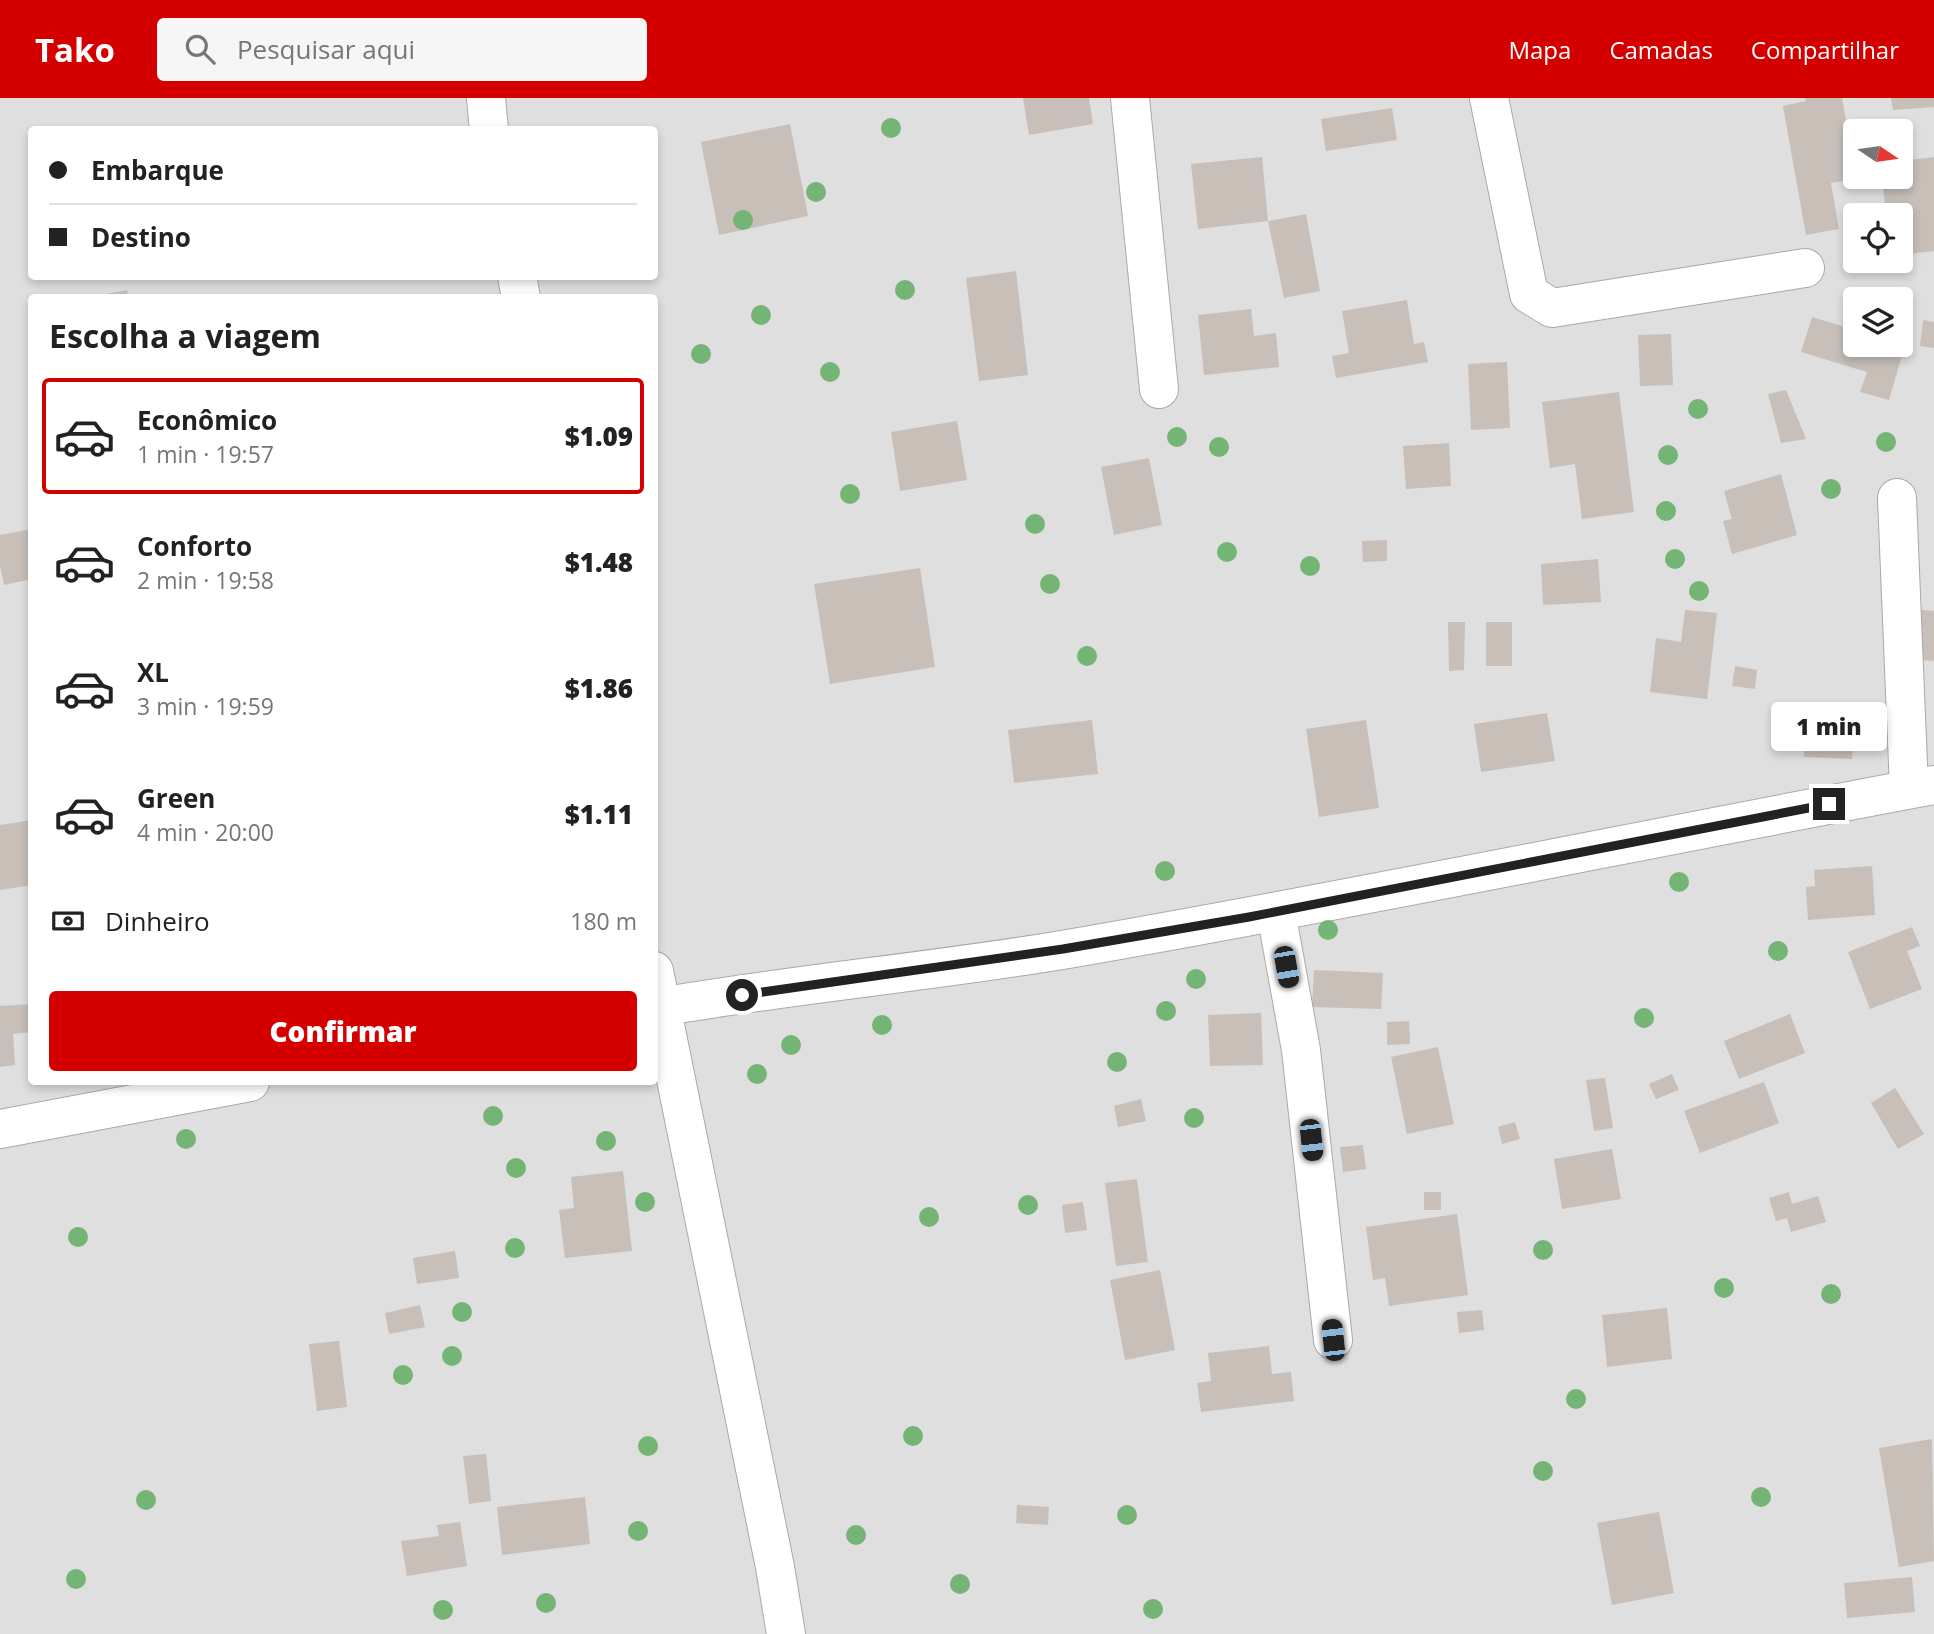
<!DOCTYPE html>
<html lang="pt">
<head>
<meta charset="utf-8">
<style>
	:root { --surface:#fff; --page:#f6f6f6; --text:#222; --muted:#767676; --line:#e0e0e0; --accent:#d40000 }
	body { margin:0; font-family:"Open Sans",sans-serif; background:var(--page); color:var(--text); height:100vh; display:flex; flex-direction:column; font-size:26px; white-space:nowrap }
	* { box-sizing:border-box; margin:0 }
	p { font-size:23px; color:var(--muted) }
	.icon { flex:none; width:38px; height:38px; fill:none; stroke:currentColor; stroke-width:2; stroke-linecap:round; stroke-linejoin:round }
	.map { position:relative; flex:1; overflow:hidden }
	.drawer { position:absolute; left:28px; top:196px; width:630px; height:791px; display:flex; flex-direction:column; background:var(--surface); border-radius:7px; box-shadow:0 4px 10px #0003 }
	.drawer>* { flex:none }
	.guide { position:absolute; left:28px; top:28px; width:630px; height:154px; border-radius:7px; box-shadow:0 4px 10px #0003; display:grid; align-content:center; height:154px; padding:0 21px; background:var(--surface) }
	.needle { width:46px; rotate:103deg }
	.controls { position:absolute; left:1843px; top:21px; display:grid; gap:14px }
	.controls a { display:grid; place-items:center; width:70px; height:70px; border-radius:7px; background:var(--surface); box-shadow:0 4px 10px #0003; font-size:35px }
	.end { position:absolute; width:32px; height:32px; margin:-16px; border:9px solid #222; background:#fff; box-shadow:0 0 0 4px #fff }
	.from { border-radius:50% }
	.bubble { position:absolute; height:49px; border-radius:7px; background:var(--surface); box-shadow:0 4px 10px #0003; font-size:23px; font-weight:800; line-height:49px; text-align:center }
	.car { position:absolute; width:21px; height:42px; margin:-21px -10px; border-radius:9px; box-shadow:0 0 5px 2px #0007; background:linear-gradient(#222 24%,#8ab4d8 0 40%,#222 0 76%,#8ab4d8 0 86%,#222 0) }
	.guide b { display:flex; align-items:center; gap:24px; height:66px; font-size:26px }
	.guide b+b { border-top:2px solid var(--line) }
	.guide i { width:18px; height:18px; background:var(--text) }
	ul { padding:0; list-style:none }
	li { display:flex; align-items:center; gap:21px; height:116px; margin:0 14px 10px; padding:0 7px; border:4px solid transparent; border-radius:7px }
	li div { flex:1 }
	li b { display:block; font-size:26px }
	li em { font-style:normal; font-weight:800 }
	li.active { border-color:var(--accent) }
	li>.icon { width:63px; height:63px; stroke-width:1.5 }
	h2 { padding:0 21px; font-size:32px; line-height:84px }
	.pay { display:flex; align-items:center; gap:18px; height:77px; padding:0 21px; font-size:26px }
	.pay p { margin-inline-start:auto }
	.primary-button { display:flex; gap:14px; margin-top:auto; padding:14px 21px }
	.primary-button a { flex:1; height:80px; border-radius:7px; background:var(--accent); color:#fff; font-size:28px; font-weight:800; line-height:80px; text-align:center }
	header { display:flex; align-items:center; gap:42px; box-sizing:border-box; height:98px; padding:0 35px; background:var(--accent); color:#fff }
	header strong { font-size:33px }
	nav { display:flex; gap:38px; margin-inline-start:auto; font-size:24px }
	.search { width:490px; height:63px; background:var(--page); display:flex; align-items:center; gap:18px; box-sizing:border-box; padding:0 24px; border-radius:7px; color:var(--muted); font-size:26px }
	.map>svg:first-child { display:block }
	.residential { fill:#e0dfdf; fill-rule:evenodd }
	.building { fill:#c7bfb8 }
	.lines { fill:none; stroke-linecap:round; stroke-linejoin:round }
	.minor-casing { stroke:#a9a9a9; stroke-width:40 }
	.minor { stroke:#fff; stroke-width:38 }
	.tree { fill:#74b475 }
	.route { stroke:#222; stroke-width:9 }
</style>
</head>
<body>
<header>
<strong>Tako</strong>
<div class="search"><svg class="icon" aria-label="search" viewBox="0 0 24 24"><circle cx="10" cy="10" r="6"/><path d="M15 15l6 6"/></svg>Pesquisar aqui</div>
<nav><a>Mapa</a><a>Camadas</a><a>Compartilhar</a></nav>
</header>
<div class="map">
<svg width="1934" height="1536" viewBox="0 0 1934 1536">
	<rect width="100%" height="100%" fill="#f2efe9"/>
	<path class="residential" d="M 0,0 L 1934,0 L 1934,1536 L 0,1536 ZM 32,32 L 654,32 L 654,178 L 32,178 ZM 1855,33 L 1900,33 L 1900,79 L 1855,79 ZM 1855,117 L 1900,117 L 1900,163 L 1855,163 ZM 32,200 L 654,200 L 654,984 L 32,984 ZM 1855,201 L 1900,201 L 1900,247 L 1855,247 Z"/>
	<path class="building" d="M 1023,0 L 1089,0 L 1093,26 L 1029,37 Z
		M 1805,0 L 1842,0 L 1855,75 L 1855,81 L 1831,85 L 1839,131 L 1806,137 L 1783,8 L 1806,3 Z
		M 1891,0 L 1934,0 L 1934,9 L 1893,12 Z
		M 1392,10 L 1397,42 L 1326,53 L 1321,21 Z
		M 790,26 L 808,118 L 719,137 L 701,44 Z
		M 1262,59 L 1268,123 L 1198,131 L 1191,66 Z
		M 1934,59 L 1934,153 L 1900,157 L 1900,117 L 1886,117 L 1882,79 L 1900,79 L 1900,63 Z
		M 1306,116 L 1320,193 L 1284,200 L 1268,123 Z
		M 1016,173 L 1028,277 L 979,283 L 966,180 Z
		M 127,192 L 129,200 L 101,200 L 101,197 Z
		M 1407,202 L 1414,246 L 1424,244 L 1428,264 L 1336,280 L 1332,258 L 1349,255 L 1342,213 Z
		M 1251,211 L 1254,238 L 1276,235 L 1279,269 L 1204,277 L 1198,217 Z
		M 1812,219 L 1855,232 L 1855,247 L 1905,247 L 1889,302 L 1860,294 L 1867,274 L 1801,254 Z
		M 1923,222 L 1934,224 L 1934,250 L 1920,248 Z
		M 1671,236 L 1673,287 L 1640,288 L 1638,237 Z
		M 1507,264 L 1510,330 L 1471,332 L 1468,266 Z
		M 1786,292 L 1806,341 L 1781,345 L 1768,296 Z
		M 1619,294 L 1634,414 L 1582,421 L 1575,366 L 1550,370 L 1542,304 Z
		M 957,323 L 967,382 L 900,393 L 891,334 Z
		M 1449,345 L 1451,388 L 1406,391 L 1403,348 Z
		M 1149,360 L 1162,427 L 1114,437 L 1101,369 Z
		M 1781,376 L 1797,437 L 1732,456 L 1723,423 L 1732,421 L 1724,393 Z
		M 32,431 L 32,481 L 4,487 L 0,468 L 0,437 Z
		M 1387,442 L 1387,463 L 1363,464 L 1362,443 Z
		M 1598,461 L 1601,504 L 1543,507 L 1541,466 Z
		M 920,470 L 935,569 L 830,586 L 814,486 Z
		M 1914,511 L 1934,513 L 1934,563 L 1909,561 Z
		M 1685,512 L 1717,515 L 1707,601 L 1650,594 L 1656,540 L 1681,544 Z
		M 1448,524 L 1465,524 L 1464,572 L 1449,573 Z
		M 1486,524 L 1512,524 L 1512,568 L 1486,568 Z
		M 1735,568 L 1757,572 L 1755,591 L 1732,588 Z
		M 1547,615 L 1555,663 L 1481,674 L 1474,626 Z
		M 1092,622 L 1098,676 L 1014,685 L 1008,632 Z
		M 1366,622 L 1379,710 L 1319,719 L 1306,631 Z
		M 1806,630 L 1854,632 L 1852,661 L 1804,659 Z
		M 32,722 L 32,787 L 0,792 L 0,727 Z
		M 1872,768 L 1875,817 L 1808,822 L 1806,789 L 1815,788 L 1814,772 Z
		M 1912,829 L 1920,848 L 1907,853 L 1922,891 L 1870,911 L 1848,854 Z
		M 1314,872 L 1383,875 L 1381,911 L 1312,909 Z
		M 32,906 L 32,934 L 13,936 L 15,967 L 0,969 L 0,908 Z
		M 1261,915 L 1263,967 L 1210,968 L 1208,917 Z
		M 1790,916 L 1805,955 L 1739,981 L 1724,943 Z
		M 1409,923 L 1410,946 L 1387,947 L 1387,924 Z
		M 1438,949 L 1454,1026 L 1407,1036 L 1391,959 Z
		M 1672,976 L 1679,992 L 1656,1001 L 1649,986 Z
		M 1605,980 L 1613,1030 L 1594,1033 L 1586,982 Z
		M 1764,984 L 1779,1025 L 1700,1055 L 1684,1013 Z
		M 1895,990 L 1924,1036 L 1898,1051 L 1871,1005 Z
		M 1141,1001 L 1146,1023 L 1118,1029 L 1114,1008 Z
		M 1515,1024 L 1520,1041 L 1502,1046 L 1498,1029 Z
		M 1363,1047 L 1366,1071 L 1343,1074 L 1340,1049 Z
		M 1612,1051 L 1621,1101 L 1562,1111 L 1554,1061 Z
		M 623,1073 L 632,1153 L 565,1160 L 559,1112 L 574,1110 L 571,1079 Z
		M 1137,1081 L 1148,1164 L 1116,1168 L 1105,1085 Z
		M 1424,1094 L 1441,1094 L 1441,1112 L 1424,1112 Z
		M 1789,1094 L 1792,1106 L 1818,1098 L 1826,1124 L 1791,1134 L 1787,1120 L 1776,1123 L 1769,1100 Z
		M 1083,1104 L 1087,1132 L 1065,1135 L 1062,1107 Z
		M 1457,1116 L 1468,1197 L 1389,1208 L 1385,1180 L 1373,1182 L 1366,1129 Z
		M 455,1153 L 459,1180 L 417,1186 L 413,1160 Z
		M 1160,1172 L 1175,1252 L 1125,1262 L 1110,1182 Z
		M 420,1207 L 425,1229 L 389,1236 L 385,1215 Z
		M 1667,1210 L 1672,1261 L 1607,1269 L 1602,1217 Z
		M 1482,1212 L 1484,1232 L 1459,1235 L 1457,1214 Z
		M 339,1243 L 347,1309 L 317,1313 L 309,1246 Z
		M 1269,1248 L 1272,1276 L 1291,1274 L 1294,1303 L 1201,1314 L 1197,1285 L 1211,1283 L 1208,1255 Z
		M 1932,1341 L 1934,1463 L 1899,1469 L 1879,1350 Z
		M 486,1356 L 491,1403 L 469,1406 L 463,1358 Z
		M 585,1399 L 590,1446 L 502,1457 L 497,1409 Z
		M 1017,1407 L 1049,1409 L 1048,1427 L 1016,1425 Z
		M 1659,1414 L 1674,1495 L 1612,1507 L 1597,1425 Z
		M 460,1424 L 467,1468 L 407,1478 L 401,1443 L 439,1438 L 437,1427 Z
		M 1912,1479 L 1915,1514 L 1847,1520 L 1844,1485 Z"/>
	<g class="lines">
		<defs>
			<path id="minor" d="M 486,0 L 489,32
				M 1130,0 L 1159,291
				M 1489,0 L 1529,196 L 1552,210 L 1805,170
				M 517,178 L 521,200
				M 1897,400 L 1909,691
				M 1276,814 L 1301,952 L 1333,1242
				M 654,873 L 775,1469 L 786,1536
				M 654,910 C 792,886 931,874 1068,851 C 1358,801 1645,741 1934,687
				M 0,1031 L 250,984"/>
		</defs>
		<use href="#minor" class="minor-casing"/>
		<use href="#minor" class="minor"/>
	</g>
	<g class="tree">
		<circle cx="891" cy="30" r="10"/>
		<circle cx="816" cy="94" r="10"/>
		<circle cx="743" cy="122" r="10"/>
		<circle cx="905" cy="192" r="10"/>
		<circle cx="761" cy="217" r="10"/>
		<circle cx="701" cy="256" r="10"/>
		<circle cx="830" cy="274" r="10"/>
		<circle cx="1698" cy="311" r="10"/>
		<circle cx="1177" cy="339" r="10"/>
		<circle cx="1886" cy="344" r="10"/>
		<circle cx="1219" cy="349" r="10"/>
		<circle cx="1668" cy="357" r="10"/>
		<circle cx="1831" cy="391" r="10"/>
		<circle cx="850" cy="396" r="10"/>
		<circle cx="1666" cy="413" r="10"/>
		<circle cx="1035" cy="426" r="10"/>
		<circle cx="1227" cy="454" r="10"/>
		<circle cx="1675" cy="461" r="10"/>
		<circle cx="1310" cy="468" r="10"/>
		<circle cx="1050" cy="486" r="10"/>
		<circle cx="1699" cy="493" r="10"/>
		<circle cx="1087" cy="558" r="10"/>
		<circle cx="1165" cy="773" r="10"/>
		<circle cx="1679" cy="784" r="10"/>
		<circle cx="1328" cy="832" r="10"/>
		<circle cx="1778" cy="853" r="10"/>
		<circle cx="1196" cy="881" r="10"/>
		<circle cx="1166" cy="913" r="10"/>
		<circle cx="1644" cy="920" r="10"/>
		<circle cx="882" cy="927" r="10"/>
		<circle cx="791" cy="947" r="10"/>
		<circle cx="1117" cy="964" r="10"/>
		<circle cx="757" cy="976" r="10"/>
		<circle cx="493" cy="1018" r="10"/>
		<circle cx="1194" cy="1020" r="10"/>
		<circle cx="186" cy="1041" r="10"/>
		<circle cx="606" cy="1043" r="10"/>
		<circle cx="516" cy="1070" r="10"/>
		<circle cx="645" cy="1104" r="10"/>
		<circle cx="1028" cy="1107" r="10"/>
		<circle cx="929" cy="1119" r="10"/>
		<circle cx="78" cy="1139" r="10"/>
		<circle cx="515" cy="1150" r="10"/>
		<circle cx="1543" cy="1152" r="10"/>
		<circle cx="1724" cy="1190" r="10"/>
		<circle cx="1831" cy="1196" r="10"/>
		<circle cx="462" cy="1214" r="10"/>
		<circle cx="452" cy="1258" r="10"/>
		<circle cx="403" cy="1277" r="10"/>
		<circle cx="1576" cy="1301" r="10"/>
		<circle cx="913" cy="1338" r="10"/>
		<circle cx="648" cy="1348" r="10"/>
		<circle cx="1543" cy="1373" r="10"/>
		<circle cx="1761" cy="1399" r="10"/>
		<circle cx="146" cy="1402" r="10"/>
		<circle cx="1127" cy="1417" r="10"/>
		<circle cx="638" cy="1433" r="10"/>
		<circle cx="856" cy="1437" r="10"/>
		<circle cx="76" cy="1481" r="10"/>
		<circle cx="960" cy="1486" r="10"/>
		<circle cx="546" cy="1505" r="10"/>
		<circle cx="1153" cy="1511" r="10"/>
		<circle cx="443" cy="1512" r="10"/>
	</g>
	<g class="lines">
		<path class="route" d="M 742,897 L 1063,851 L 1249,819 L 1829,706"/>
	</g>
</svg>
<div class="controls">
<a><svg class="needle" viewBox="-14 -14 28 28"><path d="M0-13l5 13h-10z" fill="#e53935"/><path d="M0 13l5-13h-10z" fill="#767676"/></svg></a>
<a><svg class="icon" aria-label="locate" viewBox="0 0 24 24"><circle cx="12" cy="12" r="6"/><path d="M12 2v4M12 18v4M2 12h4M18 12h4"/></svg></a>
<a><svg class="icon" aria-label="layers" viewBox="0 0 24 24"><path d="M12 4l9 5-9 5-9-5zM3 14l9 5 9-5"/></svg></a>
</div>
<i class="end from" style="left:742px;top:897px"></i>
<i class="end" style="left:1829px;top:706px"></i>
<div class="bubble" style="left:1771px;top:604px;width:116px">1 min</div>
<i class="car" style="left:1286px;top:869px;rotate:170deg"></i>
<i class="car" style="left:1311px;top:1042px;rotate:174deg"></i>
<i class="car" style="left:1333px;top:1242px;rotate:354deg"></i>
<div class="guide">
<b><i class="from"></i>Embarque</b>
<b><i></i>Destino</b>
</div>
<section class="drawer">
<h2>Escolha a viagem</h2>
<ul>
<li class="active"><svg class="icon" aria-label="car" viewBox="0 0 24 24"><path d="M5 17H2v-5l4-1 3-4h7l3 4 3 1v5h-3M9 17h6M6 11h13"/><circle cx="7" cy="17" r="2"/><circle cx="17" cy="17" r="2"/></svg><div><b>Econômico</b><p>1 min · 19:57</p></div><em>$1.09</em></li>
<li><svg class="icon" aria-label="car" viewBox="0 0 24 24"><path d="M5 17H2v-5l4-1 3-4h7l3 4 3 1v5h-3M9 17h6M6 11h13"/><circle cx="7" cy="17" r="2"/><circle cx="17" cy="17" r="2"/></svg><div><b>Conforto</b><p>2 min · 19:58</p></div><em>$1.48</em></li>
<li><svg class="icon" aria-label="car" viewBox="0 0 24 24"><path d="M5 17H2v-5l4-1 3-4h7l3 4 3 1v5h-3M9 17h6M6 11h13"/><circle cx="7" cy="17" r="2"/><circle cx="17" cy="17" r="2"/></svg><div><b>XL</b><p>3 min · 19:59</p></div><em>$1.86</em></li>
<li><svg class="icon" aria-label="car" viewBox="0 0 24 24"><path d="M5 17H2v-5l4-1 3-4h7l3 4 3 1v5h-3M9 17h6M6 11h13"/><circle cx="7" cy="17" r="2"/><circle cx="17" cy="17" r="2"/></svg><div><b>Green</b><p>4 min · 20:00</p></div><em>$1.11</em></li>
</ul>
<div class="pay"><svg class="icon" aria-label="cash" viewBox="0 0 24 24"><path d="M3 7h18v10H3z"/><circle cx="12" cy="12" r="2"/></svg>Dinheiro<p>180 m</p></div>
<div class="primary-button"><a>Confirmar</a></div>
</section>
</div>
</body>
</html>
